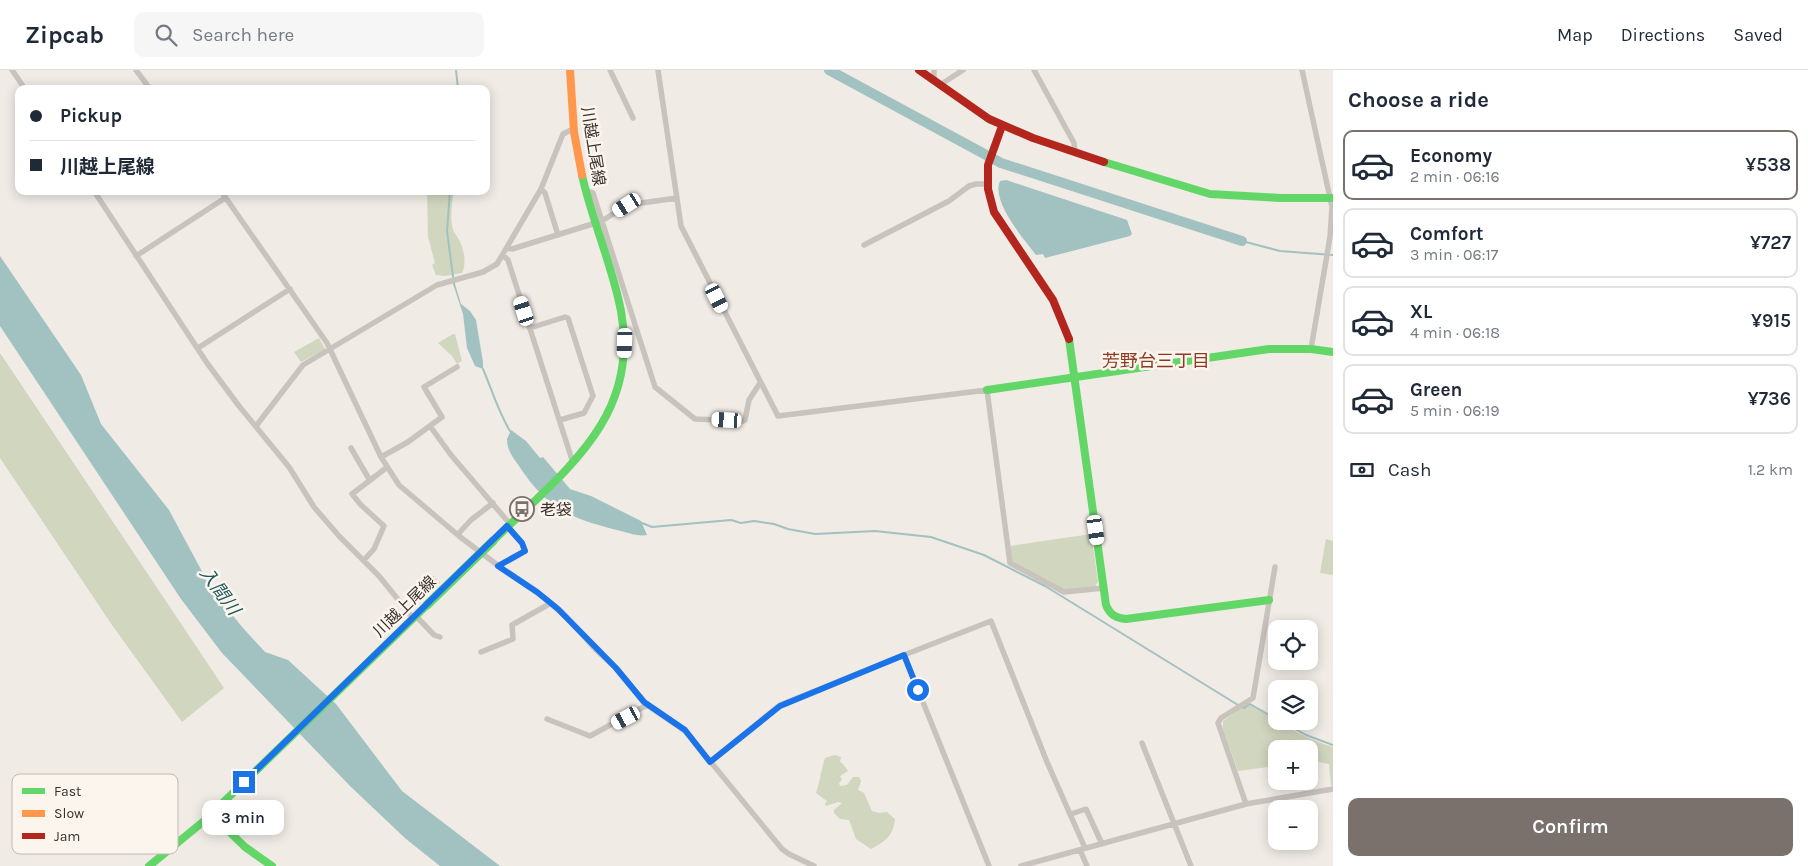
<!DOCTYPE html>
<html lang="en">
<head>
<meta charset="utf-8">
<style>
	:root { --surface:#fff; --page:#f6f6f7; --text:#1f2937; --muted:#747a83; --line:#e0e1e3; --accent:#7a716c }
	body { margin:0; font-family:Karla,"Noto Sans JP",sans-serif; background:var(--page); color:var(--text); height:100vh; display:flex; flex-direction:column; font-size:19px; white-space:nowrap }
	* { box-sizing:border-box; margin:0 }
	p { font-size:16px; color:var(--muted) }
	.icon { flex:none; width:28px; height:28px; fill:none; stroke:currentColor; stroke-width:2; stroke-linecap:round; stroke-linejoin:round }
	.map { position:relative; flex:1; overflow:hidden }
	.sheet { display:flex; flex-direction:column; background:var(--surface); width:475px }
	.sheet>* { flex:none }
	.banner { position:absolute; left:15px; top:15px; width:475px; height:110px; border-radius:10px; box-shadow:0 2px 12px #0003; display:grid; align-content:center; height:110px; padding:0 15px; background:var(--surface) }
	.controls { position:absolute; left:1268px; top:550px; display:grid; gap:10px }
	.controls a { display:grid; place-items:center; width:50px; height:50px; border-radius:10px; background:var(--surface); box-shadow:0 2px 12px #0003; font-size:25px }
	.end { position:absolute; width:22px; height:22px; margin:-11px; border:6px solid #1a73e8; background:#fff; box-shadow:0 0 0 2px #fff }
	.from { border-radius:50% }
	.bubble { position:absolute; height:35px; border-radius:10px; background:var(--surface); box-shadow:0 2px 12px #0003; font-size:16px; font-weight:600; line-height:35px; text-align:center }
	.car { position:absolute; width:15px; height:30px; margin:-15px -8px; border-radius:6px; box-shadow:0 0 4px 1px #0007; background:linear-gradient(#fff 24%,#345 0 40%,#fff 0 76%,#345 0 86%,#fff 0) }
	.banner b { display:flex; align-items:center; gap:18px; height:48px; font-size:19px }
	.banner b+b { border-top:1px solid var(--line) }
	.banner i { width:12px; height:12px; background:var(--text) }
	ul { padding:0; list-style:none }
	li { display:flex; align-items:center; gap:15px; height:70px; margin:0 10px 8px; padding:0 5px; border:2px solid var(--line); border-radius:10px }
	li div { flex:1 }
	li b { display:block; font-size:19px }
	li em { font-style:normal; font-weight:600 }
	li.active { border-color:var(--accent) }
	li>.icon { width:45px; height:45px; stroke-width:1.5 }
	h2 { padding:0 15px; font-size:22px; line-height:60px }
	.pay { display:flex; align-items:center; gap:12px; height:55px; padding:0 15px; font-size:19px }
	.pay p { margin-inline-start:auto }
	.cta { display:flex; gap:10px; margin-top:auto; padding:10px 15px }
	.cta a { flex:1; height:58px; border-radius:10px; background:var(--accent); color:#fff; font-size:20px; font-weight:600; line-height:58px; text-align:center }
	header { display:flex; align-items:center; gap:30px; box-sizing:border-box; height:70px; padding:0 25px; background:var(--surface); border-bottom:1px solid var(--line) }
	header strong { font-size:24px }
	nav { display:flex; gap:28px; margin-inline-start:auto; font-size:18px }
	.search { width:350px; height:45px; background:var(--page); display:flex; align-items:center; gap:12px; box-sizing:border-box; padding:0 18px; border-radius:10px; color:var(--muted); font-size:19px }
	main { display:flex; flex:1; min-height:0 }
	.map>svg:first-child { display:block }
	.green { fill:#d1d6bf }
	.water { fill:#a1c2c1 }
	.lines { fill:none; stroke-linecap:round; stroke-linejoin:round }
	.stream { stroke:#a1c2c1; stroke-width:2 }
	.river { stroke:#a1c2c1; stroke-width:10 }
	.building { fill:#c3afa7 }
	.street { stroke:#c9c3be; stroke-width:5.5 }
	.fast { stroke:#63d668; stroke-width:8 }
	.slow { stroke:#ff974d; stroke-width:8 }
	.jam { stroke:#b3261e; stroke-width:8 }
	.fast-bridge { stroke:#63d668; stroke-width:9 }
	.route { stroke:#1a73e8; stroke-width:6 }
	.labels { text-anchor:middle; stroke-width:5; stroke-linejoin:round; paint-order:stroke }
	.street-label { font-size:16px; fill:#3b302b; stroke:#fbf5ee }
	.poi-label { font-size:16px; fill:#3b302b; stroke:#fbf5ee; text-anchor:start }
	.neighbourhood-label { font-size:18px; fill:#8c3b22; stroke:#fbf5ee }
	.water-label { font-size:18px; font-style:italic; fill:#1f5a5e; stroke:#fbf5ee }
	.key { fill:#fbf5ee; stroke:#c1bab4; stroke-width:1 }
	.key-label { font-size:14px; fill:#3b302b }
</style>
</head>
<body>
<header>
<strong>Zipcab</strong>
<div class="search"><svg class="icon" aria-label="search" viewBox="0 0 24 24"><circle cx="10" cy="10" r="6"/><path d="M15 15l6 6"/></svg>Search here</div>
<nav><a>Map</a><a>Directions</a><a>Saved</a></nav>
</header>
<main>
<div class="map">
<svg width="1333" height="796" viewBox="0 0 1333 796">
	<rect width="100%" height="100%" fill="#f0ebe5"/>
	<path class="green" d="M 427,121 L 454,121 C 452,133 449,151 454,162 C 455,164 457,166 458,168 C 464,178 467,193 462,203 L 445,206 L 436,205 L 432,195 L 435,193 L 428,167 Z
		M 453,264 L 455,264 L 462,291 L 457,294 L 452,286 L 438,273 Z
		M 319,268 L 325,279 L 301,292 L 294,282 Z
		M 0,283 L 224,618 L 182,652 L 112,555 L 0,388 Z
		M 1091,464 L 1098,511 L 1095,517 L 1064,521 L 1012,492 L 1010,476 Z
		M 1326,469 L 1333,471 L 1333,505 L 1320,503 Z
		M 1248,633 C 1276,650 1302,668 1333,677 L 1333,715 L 1331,716 L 1329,694 L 1309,690 L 1309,679 L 1276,679 L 1276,696 L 1238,701 L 1223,659 L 1223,651 Z
		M 835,685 L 841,687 L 840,692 L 843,694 L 848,701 L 840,706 L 842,710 L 839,713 L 840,716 L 847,715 L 853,707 L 859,707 L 861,711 L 858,720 L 864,723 L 872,741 L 879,743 L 887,742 L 895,749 C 893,766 886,771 871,779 L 856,769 L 849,750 L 840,749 L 834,743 L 834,740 L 842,733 L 838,732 L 826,736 L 825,734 L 827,731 L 816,723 C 820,711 821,700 825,688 Z"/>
	<path class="water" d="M 1006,110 L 1127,150 L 1132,164 L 1130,166 L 1045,188 L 1043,184 L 1036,185 C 1024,169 991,132 1000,111 Z
		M 0,186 L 81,305 L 101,354 L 169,440 L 212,520 L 243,558 L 265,582 L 288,590 L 336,634 L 402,721 L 500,796 L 440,796 L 406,769 L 350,716 L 222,583 L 181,529 L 0,256 Z
		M 453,214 L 455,214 L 461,234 L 470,241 L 476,250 L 483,292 L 483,299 L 475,296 L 467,278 L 463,244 Z
		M 511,360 L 526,371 L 540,388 L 543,387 L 570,419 L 591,426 L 641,451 L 647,465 C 638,467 626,462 617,460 C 570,448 547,439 519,396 C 513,388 507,380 507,369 Z"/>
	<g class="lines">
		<path class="stream" d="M 456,0 L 458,19
			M 450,121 L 447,161 L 454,214
			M 1242,171 L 1280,181 L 1333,185
			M 483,299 C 492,320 498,341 510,361
			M 642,453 L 652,457 L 731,450 L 741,453 L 754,451 L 774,454 L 788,459 L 815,464 L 875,461 L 931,467 L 984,485 L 1045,516 L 1238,635
			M 1242,637 L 1244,638 L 1250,634 L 1276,649
			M 1281,651 L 1306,665 L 1333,675"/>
		<path class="river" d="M 829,0 L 1001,93 L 1242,171"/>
	</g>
	<path class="building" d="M 433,506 L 440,513 L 428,524 L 421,518 L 419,520 L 414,515 L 420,509 L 425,513 Z"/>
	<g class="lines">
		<path class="street" d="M 12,0 L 25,19
			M 136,0 L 150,19
			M 610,0 L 633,48
			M 658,0 L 681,156 L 778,346 L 987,320 L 1010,493 L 1064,522 L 1104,518
			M 1034,0 L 1074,73 L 1075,82
			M 1302,0 L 1332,137 L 1330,167 L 1311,279
			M 934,10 L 934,0
			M 940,15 L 963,0
			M 541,119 L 545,123 L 558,165
			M 94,121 L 207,293 L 239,336 L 289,397 L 314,437 L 339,466 L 379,506 L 413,548
			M 221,121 L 327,273 L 381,387 L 399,415 L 459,466 L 508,503 L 545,528 L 568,549 L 596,580 L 616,598 L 647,635 L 685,661 L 692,669 L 782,779 L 789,784 L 814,796
			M 586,121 L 593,123 L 655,317 L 695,349 L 743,351 L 745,350 L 749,330 L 760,313
			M 864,175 L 949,131 L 969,116 L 976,114 L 988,114
			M 507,178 L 512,179 L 602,151 L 627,135 L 677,128
			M 503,185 L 508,190 L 573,393
			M 136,186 L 225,128
			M 530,258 L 565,247 L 568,248 L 593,326 L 584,343 L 560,350
			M 198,278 L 290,219
			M 256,356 L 303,295 L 437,215 L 483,202 L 497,194 L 541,119 L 563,64 L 573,59
			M 430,356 L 451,385 L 510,454
			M 351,378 L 369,409
			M 381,387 L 408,372 L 442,347 L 424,317 L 457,297
			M 458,464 L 471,450 L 493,433
			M 364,490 L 374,479 L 384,456 L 361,435 L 352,424 L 386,398
			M 498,496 L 525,481 L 522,473 L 507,456
			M 416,546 L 434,565 L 440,567
			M 481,582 L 513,569 L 512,555 L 551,533
			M 904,585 L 991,551 L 1047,692 L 1085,778
			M 547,649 L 590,666 L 647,635
			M 1142,673 L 1191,796
			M 710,692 L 780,635 L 904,585 L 989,796
			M 1246,734 L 1218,653 L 1221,648 L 1253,628 L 1275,497
			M 205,737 L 211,744
			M 1071,744 L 1086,739 L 1102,774
			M 1080,780 L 1087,796
			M 1021,796 L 1246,734 L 1333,719"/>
		<path class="fast" d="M 1104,92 L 1210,124 L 1281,128 L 1333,128
			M 1069,269 L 1106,535 C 1110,545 1116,548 1126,549 L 1269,530
			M 987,320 L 1269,279 L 1311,279 L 1333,282
			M 493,471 C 561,403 641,350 621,241 C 612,194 592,151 582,105
			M 211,744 L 245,777 L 272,796
			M 149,796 L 204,751 L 427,535"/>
		<path class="slow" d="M 570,0 L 574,62 L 582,105"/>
		<path class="jam" d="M 919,0 L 989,49 L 1033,68 L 1104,92
			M 1002,56 L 988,95 L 988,119 L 994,142 L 1053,230 L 1069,269"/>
		<path class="fast-bridge" d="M 427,535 L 493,471"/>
	</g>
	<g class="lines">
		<path class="route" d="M 244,712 L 507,456 L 522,473 L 525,481 L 498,496 L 537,522 L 558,539 L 616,598 L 644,632 L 685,660 L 710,692 L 780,636 L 904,585 L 918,620"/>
	</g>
	<defs>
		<symbol id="bus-ring" viewBox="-11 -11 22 22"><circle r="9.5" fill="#fbf5ee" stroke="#7a716c" stroke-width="1.5"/><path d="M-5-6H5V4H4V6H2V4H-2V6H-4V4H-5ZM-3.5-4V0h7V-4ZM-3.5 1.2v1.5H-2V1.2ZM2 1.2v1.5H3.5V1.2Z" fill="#7a716c"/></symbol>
	</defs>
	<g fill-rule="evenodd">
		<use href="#bus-ring" x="508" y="425" width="28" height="28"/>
	</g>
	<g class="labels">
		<g class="street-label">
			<text transform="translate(594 76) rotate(81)" y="6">川越上尾線</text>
			<text transform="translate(404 536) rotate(-44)" y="6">川越上尾線</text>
		</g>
		<g class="poi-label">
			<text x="540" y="445">老袋</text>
		</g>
		<g class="neighbourhood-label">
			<text x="1156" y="297">芳野台三丁目</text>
		</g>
		<g class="water-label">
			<text transform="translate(220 521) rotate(54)" y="6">入間川</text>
		</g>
	</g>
	<rect x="12" y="704" width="166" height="80" rx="8" class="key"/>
	<rect x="22" y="718" width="23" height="6" fill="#63d668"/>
	<rect x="22" y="740" width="23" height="7" fill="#ff974d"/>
	<rect x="22" y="763" width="23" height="6" fill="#b3261e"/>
	<g class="key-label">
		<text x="54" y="726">Fast</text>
		<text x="54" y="748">Slow</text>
		<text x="54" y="771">Jam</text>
	</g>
</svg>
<div class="controls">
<a><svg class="icon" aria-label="locate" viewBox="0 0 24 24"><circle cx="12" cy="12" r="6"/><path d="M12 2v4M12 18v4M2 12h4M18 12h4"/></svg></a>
<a><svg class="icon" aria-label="layers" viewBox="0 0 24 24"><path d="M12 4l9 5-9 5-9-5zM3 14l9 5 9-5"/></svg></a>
<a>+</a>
<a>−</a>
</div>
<i class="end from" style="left:918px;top:620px"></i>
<i class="end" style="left:244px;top:712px"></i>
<div class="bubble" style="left:202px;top:730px;width:82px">3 min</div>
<i class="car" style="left:627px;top:135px;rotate:238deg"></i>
<i class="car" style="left:717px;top:228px;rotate:153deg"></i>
<i class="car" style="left:524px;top:241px;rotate:342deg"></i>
<i class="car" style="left:625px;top:273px;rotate:182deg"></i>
<i class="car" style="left:727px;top:350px;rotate:273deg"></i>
<i class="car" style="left:1096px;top:460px;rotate:172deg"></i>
<i class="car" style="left:626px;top:648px;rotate:242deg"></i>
<div class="banner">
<b><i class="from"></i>Pickup</b>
<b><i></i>川越上尾線</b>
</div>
</div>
<section class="sheet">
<h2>Choose a ride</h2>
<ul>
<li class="active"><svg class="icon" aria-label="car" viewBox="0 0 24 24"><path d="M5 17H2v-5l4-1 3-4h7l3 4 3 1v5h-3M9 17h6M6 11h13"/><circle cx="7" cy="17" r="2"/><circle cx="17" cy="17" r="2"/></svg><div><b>Economy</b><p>2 min · 06:16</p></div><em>¥538</em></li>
<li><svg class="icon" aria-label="car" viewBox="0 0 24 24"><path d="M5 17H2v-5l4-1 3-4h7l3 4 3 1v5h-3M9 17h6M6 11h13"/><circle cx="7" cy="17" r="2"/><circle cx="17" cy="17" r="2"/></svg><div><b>Comfort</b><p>3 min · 06:17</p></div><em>¥727</em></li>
<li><svg class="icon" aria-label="car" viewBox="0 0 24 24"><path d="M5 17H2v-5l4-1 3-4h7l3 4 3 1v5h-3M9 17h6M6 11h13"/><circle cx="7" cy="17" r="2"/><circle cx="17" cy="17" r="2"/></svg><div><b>XL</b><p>4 min · 06:18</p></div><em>¥915</em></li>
<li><svg class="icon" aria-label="car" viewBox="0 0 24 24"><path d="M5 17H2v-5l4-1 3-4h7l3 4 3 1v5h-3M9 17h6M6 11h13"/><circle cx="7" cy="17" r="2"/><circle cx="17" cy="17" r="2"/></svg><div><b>Green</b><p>5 min · 06:19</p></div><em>¥736</em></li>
</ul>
<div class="pay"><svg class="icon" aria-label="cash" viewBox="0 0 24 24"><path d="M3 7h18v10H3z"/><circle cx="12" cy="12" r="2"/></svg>Cash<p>1.2 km</p></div>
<div class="cta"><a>Confirm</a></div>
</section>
</main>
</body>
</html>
